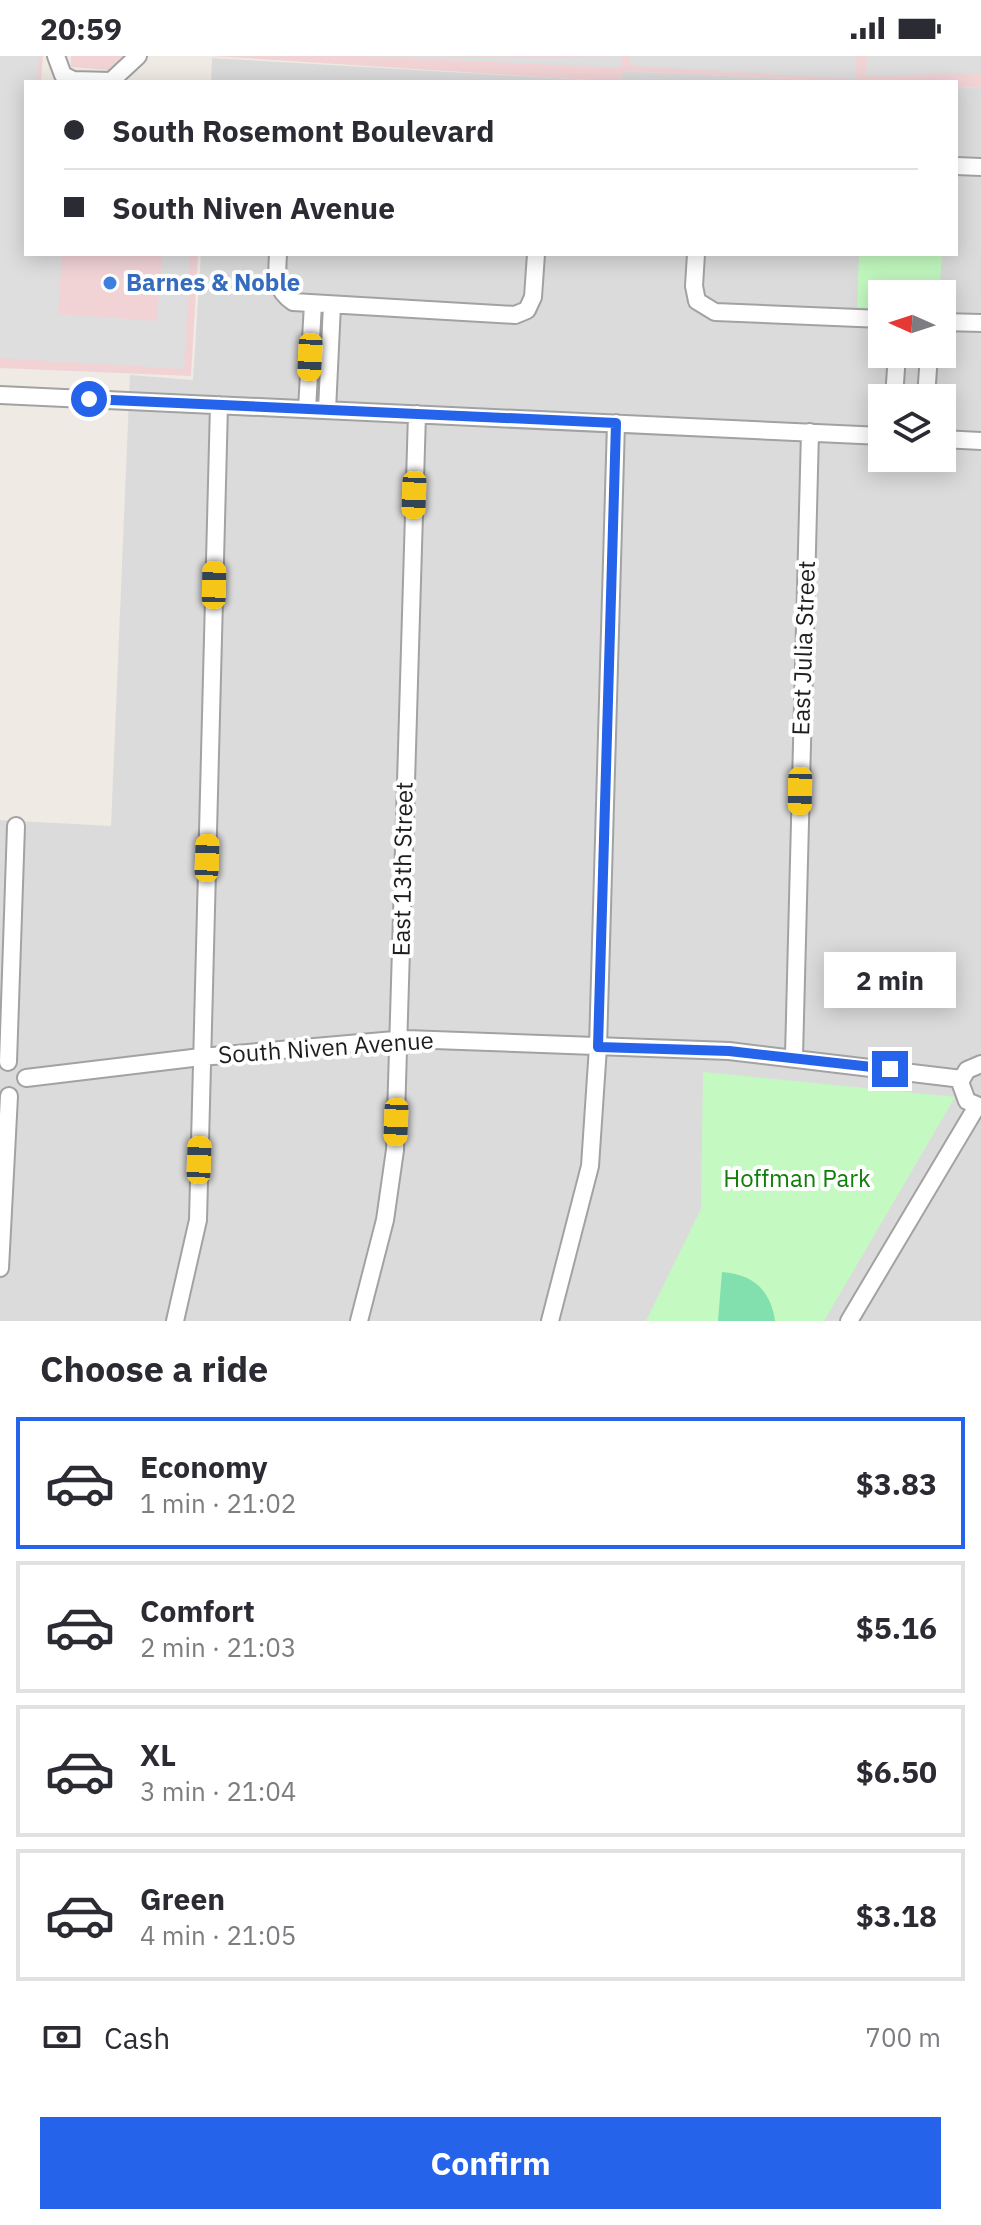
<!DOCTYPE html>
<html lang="en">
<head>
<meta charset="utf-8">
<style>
	:root { --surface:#fff; --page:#f2f2f3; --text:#2b2b33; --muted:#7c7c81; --line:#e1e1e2; --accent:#2563eb }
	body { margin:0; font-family:"IBM Plex Sans",sans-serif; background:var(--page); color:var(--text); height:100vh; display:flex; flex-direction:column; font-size:30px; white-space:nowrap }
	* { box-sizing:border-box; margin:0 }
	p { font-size:26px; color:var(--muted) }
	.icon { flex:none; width:44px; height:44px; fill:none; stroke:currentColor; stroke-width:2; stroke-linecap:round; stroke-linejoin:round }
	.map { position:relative; height:1265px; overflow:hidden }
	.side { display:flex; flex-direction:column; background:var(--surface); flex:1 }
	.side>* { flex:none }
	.hud { position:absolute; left:24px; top:24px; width:934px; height:176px; border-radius:0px; box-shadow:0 4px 20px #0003; display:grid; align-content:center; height:176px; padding:0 40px; background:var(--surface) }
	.needle { width:52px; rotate:273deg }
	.controls { position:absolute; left:868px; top:224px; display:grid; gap:16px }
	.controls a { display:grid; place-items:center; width:88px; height:88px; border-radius:0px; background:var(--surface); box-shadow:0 4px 20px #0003; font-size:40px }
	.end { position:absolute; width:36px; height:36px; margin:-18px; border:10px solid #2563eb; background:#fff; box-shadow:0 0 0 4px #fff }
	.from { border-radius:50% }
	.bubble { position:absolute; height:56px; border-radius:0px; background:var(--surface); box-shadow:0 4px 20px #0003; font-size:26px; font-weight:700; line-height:56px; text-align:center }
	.car { position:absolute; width:24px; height:48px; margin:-24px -12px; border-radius:10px; box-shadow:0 0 6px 2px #0007; background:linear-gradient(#f5c518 24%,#345 0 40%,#f5c518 0 76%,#345 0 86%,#f5c518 0) }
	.hud b { display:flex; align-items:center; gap:28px; height:76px; font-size:30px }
	.hud b+b { border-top:2px solid var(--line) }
	.hud i { width:20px; height:20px; background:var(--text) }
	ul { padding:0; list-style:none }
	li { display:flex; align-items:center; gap:24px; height:132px; margin:0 16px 12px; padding:0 24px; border:4px solid var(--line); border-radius:0px }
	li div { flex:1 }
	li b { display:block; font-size:30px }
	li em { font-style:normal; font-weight:700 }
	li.current { border-color:var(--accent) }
	li>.icon { width:72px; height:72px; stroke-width:1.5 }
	h2 { padding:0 40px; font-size:36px; line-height:96px }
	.pay { display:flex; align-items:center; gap:20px; height:88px; padding:0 40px; font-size:30px }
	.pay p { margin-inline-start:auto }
	.action { display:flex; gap:16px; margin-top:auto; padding:16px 40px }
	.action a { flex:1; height:92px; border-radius:0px; background:var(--accent); color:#fff; font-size:32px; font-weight:700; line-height:92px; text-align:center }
	.status { display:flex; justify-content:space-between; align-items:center; height:56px; padding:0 40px; background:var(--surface); direction:ltr }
	.status svg { height:22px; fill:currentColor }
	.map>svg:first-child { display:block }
	.residential { fill:#dcdbdb; fill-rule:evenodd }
	.commercial { fill:#f1d3d6 }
	.park { fill:#c4fac1 }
	.pitch { fill:#81e0ae }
	.parking { fill:#dedede }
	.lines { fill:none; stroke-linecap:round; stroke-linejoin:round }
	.minor-casing { stroke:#a2a2a2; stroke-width:20 }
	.minor { stroke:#fff; stroke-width:16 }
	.route { stroke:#2563eb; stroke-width:10 }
	.shop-dot { fill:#3f7fe0; stroke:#fff; stroke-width:3 }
	.labels { text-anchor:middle; stroke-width:8; stroke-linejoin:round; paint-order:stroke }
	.shop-label { font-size:24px; font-weight:bold; fill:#366cbe; stroke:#fff; text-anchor:start }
	.street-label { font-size:24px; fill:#1e1e1e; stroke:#fff }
	.park-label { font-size:24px; fill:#107f0a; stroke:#fff }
</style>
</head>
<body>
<div class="status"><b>20:59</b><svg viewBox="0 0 49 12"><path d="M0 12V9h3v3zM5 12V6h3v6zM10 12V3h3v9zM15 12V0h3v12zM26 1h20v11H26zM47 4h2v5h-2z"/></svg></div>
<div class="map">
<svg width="981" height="1265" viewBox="0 0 981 1265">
	<rect width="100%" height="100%" fill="#efeae4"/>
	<path class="residential" d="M 212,2 L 621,26 L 622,15 L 852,26 L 211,26 Z
		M 956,31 L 981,32 L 981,1265 L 0,1265 L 0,764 L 111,770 L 130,319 L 193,324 L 201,198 L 956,198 ZM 882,238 L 942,238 L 942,298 L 882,298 ZM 882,342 L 942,342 L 942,402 L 882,402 Z"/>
	<path class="commercial" d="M 0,0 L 43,0 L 41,26 L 26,26 L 26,198 L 198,198 L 191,320 L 0,312 Z
		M 71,0 L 124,0 L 109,14 L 71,11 Z
		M 212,0 L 981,0 L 981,32 L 956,31 L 956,26 L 852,26 L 623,15 L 621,26 Z"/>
	<path class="park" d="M 859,198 L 942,198 L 939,238 L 882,238 L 882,253 L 857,251 Z
		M 703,1016 L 955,1041 L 824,1265 L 646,1265 L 701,1153 Z"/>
	<path class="pitch" d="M 722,1216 C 752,1218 771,1234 775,1265 L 718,1265 Z"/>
	<path class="parking" d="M 0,0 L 39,0 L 38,26 L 26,26 L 26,198 L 62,198 L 58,258 L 157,265 L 162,198 L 190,198 L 184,313 L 0,302 Z
		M 360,0 L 554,1 L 622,0 L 622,12 Z
		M 630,0 L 856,0 L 855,23 L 630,10 Z
		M 867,0 L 981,0 L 981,17 L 866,20 Z"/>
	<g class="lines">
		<defs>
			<path id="minor" d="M 56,0 L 63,19 L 73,24 L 111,25 L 138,0
				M 956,110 L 981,111
				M 278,198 C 277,220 274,233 293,246 L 515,259 L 527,254 L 533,241 L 536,198
				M 696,198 L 694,230 L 697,245
				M 697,245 L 715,256 L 882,263
				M 942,266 L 981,267
				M 0,339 L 882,380
				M 894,342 L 897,298
				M 926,342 L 929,298
				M 307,353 L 313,248
				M 327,354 L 332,249
				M 942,383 L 981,385
				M 794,1000 L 810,376
				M 8,1006 L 16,770
				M 981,1008 L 967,1014 L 960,1026 L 967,1045 L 981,1051
				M 26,1022 L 201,1001 L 406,983 L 729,995 L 962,1023
				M 0,1212 L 9,1040
				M 175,1265 L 198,1164 L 219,349
				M 359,1265 L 385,1164 L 395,1094 L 417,358
				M 550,1265 L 590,1110 L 598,991 L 616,367
				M 849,1265 L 977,1050"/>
		</defs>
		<use href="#minor" class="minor-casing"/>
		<use href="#minor" class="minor"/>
	</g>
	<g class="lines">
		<path class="route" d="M 89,343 L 616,367 L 598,991 L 729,995 L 890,1013"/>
	</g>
	<circle class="shop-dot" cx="110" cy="227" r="8"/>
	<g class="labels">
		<g class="shop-label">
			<text x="126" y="235">Barnes &amp; Noble</text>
		</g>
		<g class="street-label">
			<text transform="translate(804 592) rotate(-88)" y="8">East Julia Street</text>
			<text transform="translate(403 813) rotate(-89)" y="8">East 13th Street</text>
			<text transform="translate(326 992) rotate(-4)" y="8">South Niven Avenue</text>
		</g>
		<g class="park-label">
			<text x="797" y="1131">Hoffman Park</text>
		</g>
	</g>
</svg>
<div class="controls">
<a><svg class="needle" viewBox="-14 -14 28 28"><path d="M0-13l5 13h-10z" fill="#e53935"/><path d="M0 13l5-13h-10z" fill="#7c7c81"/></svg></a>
<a><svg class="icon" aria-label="layers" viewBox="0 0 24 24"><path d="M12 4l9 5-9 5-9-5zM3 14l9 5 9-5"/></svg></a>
</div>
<i class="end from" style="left:89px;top:343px"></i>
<i class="end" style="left:890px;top:1013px"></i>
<div class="bubble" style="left:824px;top:896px;width:132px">2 min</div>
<i class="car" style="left:310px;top:301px;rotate:183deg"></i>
<i class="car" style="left:414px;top:439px;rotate:182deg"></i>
<i class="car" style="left:214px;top:529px;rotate:1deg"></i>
<i class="car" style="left:800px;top:735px;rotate:181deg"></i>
<i class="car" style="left:207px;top:802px;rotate:2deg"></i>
<i class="car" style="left:396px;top:1066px;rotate:182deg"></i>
<i class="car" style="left:199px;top:1104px;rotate:2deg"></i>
<div class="hud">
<b><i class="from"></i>South Rosemont Boulevard</b>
<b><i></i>South Niven Avenue</b>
</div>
</div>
<section class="side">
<h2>Choose a ride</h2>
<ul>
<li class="current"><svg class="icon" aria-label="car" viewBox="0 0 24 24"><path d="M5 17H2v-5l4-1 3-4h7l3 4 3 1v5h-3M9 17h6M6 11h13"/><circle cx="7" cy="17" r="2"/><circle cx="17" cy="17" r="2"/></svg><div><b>Economy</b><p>1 min · 21:02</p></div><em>$3.83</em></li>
<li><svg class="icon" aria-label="car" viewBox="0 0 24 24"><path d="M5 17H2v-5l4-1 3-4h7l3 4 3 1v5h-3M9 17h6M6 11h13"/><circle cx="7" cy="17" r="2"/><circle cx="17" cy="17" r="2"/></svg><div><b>Comfort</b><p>2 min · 21:03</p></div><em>$5.16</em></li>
<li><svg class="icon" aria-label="car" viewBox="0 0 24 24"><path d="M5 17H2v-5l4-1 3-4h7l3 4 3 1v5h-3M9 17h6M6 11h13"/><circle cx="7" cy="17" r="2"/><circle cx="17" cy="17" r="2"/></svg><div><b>XL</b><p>3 min · 21:04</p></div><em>$6.50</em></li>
<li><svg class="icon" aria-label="car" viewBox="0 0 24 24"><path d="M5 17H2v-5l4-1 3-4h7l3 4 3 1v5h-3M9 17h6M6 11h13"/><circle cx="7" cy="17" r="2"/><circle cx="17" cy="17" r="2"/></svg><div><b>Green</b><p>4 min · 21:05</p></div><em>$3.18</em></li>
</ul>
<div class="pay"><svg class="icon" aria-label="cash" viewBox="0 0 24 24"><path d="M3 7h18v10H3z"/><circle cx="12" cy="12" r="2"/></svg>Cash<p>700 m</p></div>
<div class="action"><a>Confirm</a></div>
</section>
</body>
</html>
